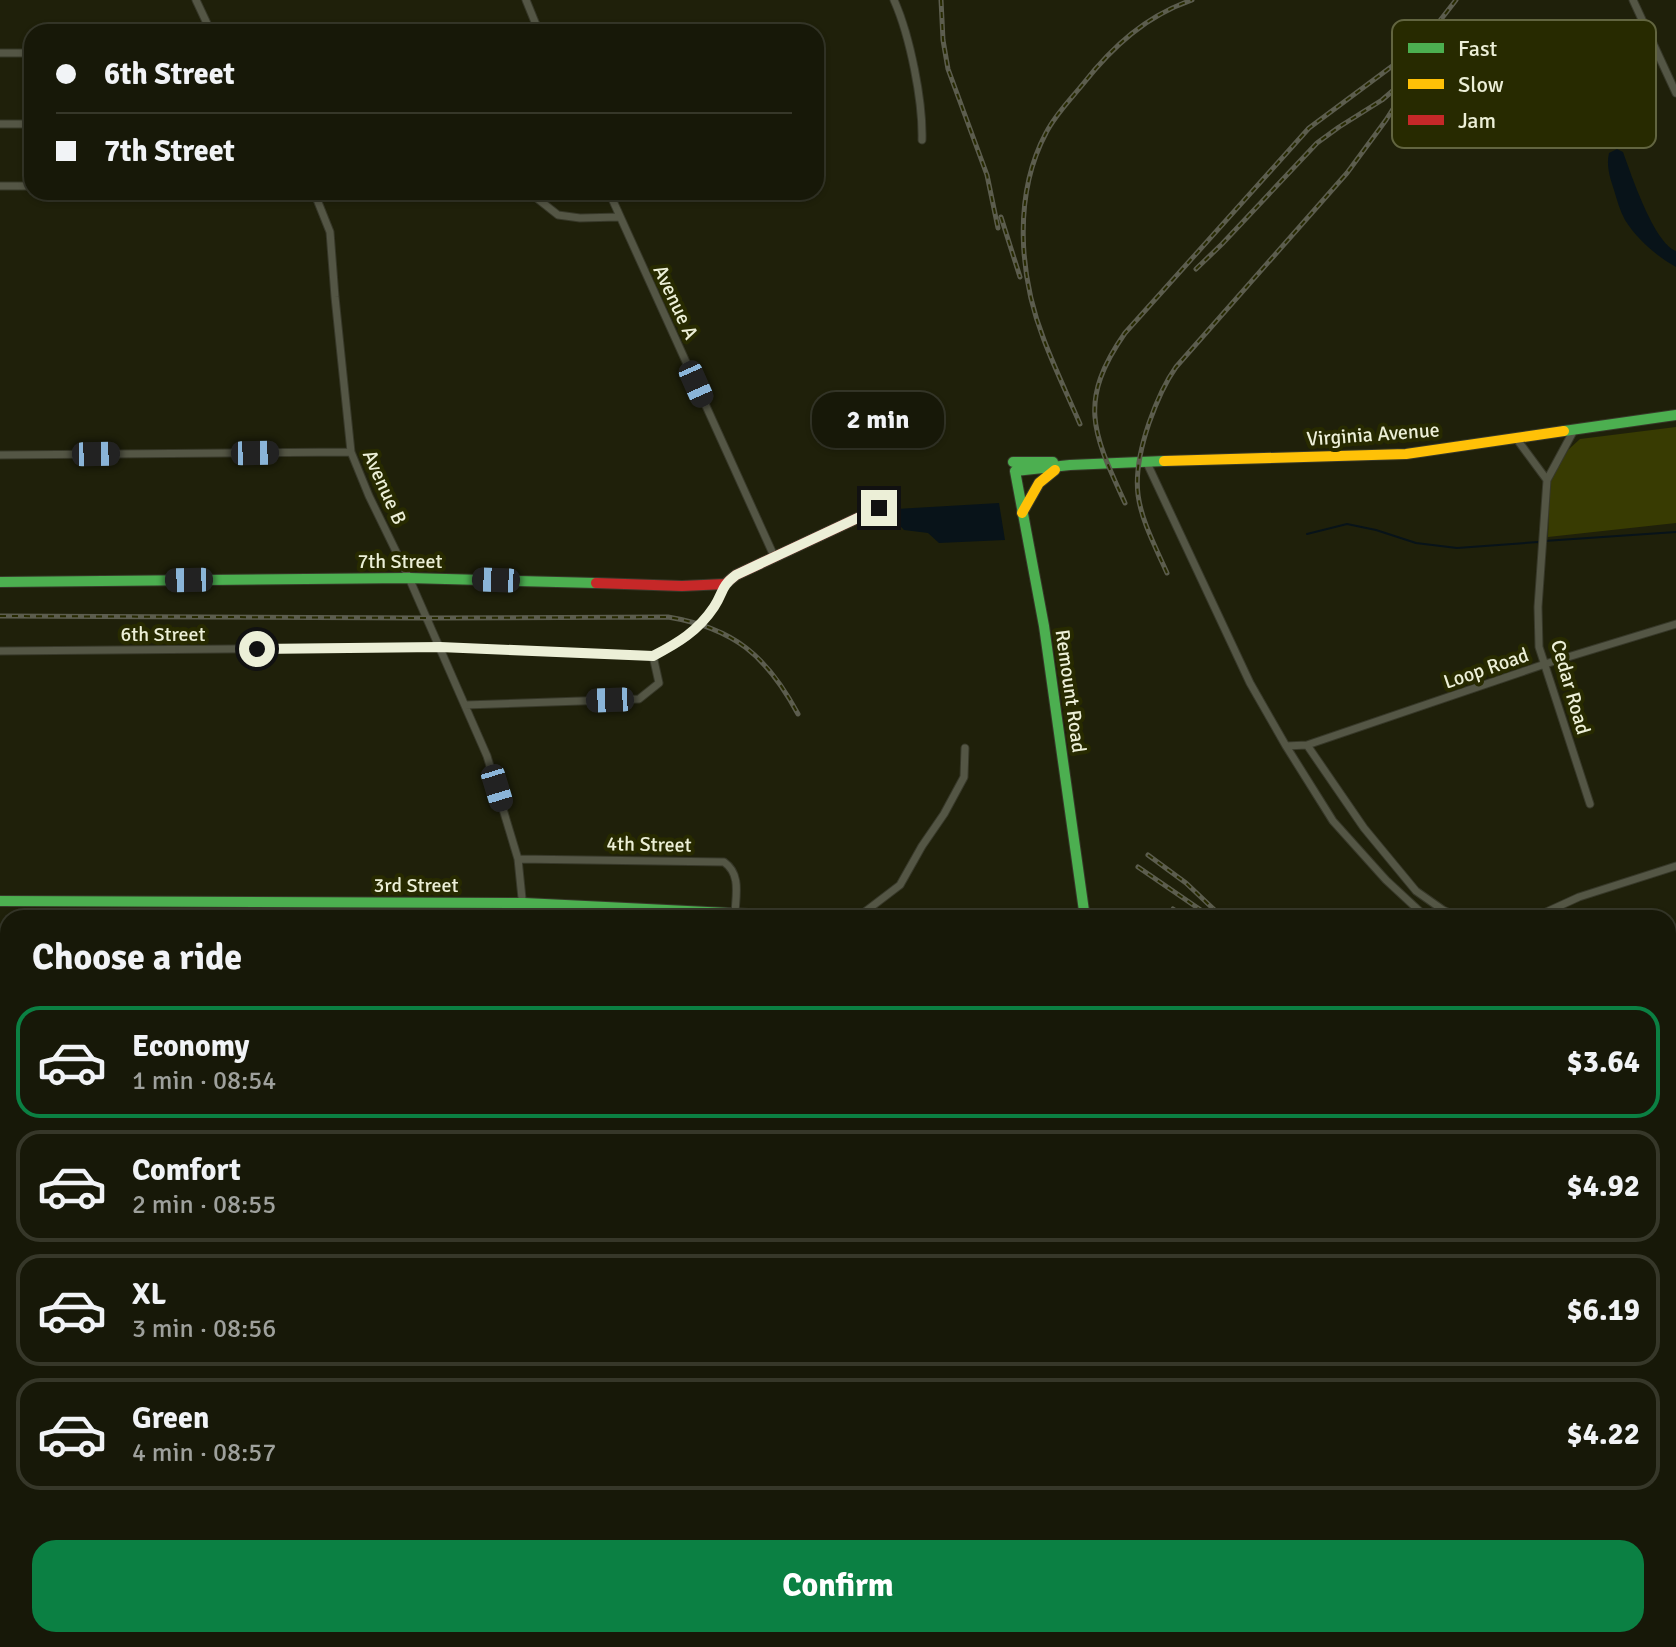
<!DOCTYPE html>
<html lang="en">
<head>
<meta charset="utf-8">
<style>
	:root { --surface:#171808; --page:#202112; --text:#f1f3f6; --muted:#9ea09c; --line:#363729; --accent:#0b8043 }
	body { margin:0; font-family:Signika,sans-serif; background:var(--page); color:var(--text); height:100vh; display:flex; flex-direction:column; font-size:30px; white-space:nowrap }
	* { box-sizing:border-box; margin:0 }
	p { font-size:26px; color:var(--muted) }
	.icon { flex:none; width:44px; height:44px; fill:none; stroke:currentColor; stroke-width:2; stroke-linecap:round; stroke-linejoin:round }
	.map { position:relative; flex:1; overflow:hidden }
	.sheet { position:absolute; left:0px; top:910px; width:1676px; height:738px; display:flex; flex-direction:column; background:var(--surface); border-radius:24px 24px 0 0; box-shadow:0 2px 6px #0004,0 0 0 2px var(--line) }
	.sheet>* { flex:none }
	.top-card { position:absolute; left:24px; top:24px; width:800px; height:176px; border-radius:24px; box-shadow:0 2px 6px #0004,0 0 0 2px var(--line); display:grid; align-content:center; height:176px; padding:0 32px; background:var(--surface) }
	.end { position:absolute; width:36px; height:36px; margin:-18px; border:10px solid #ecefd7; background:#111; box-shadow:0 0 0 4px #111 }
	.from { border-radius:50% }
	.bubble { position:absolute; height:56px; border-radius:24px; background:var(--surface); box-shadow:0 2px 6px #0004,0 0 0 2px var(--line); font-size:26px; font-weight:800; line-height:56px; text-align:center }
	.car { position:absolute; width:24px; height:48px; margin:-24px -12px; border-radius:10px; box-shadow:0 0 6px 2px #0007; background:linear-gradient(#222 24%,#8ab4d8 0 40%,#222 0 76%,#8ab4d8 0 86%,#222 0) }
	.top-card b { display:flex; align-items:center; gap:28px; height:76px; font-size:30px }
	.top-card b+b { border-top:2px solid var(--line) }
	.top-card i { width:20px; height:20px; background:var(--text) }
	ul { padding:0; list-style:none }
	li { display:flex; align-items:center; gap:24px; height:112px; margin:0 16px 12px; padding:0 16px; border:4px solid var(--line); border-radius:24px }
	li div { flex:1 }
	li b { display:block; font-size:30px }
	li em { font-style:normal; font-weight:800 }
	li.active { border-color:var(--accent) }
	li>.icon { width:72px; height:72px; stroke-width:1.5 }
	h2 { padding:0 32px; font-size:36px; line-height:96px }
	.primary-button { display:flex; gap:16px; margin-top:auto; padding:16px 32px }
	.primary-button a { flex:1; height:92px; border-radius:24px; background:var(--accent); color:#fff; font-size:32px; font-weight:800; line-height:92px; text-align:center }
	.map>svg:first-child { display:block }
	.green { fill:#383b02 }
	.water { fill:#081319 }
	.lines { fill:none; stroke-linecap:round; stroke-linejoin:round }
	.stream { stroke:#081319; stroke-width:2 }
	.street-casing { stroke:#373829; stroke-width:9 }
	.fast-casing { stroke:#373829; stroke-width:12 }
	.slow-casing { stroke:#373829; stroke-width:12 }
	.jam-casing { stroke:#373829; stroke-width:12 }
	.street { stroke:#545645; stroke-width:7 }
	.fast { stroke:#4caf50; stroke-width:10 }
	.slow { stroke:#ffc107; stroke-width:10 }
	.jam { stroke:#c62828; stroke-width:10 }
	.rail-casing { stroke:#5c5d4e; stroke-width:5 }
	.rail { stroke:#272a00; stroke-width:2; stroke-dasharray:6; stroke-linecap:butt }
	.route { stroke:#ecefd7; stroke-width:10 }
	.labels { text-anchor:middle; stroke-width:8; stroke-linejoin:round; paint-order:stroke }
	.street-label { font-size:20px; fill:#ecefd7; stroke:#272a00 }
	.key { fill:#272a00; stroke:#626540; stroke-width:2 }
	.key-label { font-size:22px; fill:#ecefd7 }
</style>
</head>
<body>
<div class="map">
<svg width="1676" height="1647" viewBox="0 0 1676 1647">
	<rect width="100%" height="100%" fill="#1f200a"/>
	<path class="green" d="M 1676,427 L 1676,523 L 1548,537 L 1550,481 L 1568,450 L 1580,439 Z"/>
	<path class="water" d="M 1617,149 L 1623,152 C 1631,174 1654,243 1676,251 L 1676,267 C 1656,256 1637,239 1625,220 C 1620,211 1617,200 1614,190 C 1610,178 1606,166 1609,153 Z
		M 999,503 L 1005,540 L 939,543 L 928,533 L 904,530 L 891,516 L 896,509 Z
		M 1668,1265 L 1676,1265 L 1676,1318 L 1668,1320 Z"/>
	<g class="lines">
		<path class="stream" d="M 1307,534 L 1347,524 L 1376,530 L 1416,543 L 1457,548 L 1538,542
			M 1544,541 L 1676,532"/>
		<defs>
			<path id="street" d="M 196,0 L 211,32
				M 526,0 L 539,32
				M 894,0 C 910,36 923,101 922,140
				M 1633,0 L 1676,93
				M 0,53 L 32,53
				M 0,124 L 32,124
				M 0,186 L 32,186
				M 314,192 L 330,232 L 335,297 L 351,452 L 369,496 L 409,578 L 487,756 L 518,859 L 524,918
				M 529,192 L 558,215 L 580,218 L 620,217
				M 609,192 L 774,556
				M 1574,430 L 1547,480 L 1538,607 L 1539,647 L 1590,804
				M 1516,438 L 1547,480
				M 0,455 L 351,452
				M 1146,461 L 1250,683 L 1286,746 L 1307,745 L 1364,828 L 1416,891 L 1443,910 L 1461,918
				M 0,651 L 440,647 L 653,656 C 691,637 709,623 725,584
				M 465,705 L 639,699 L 659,683 L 653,656
				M 1307,745 L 1545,664 L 1676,624
				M 1286,746 L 1333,821 L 1386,880 L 1427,918
				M 518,859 L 724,862 C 741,874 736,894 735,913
				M 832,918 L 862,914 L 900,885 L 922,846 L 944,814 L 964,777 L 965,748
				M 1514,918 L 1544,913 L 1579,897 L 1676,866
				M 0,967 L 0,1073
				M 1668,1051 L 1676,1054
				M 1668,1574 L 1676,1574
				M 121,1647 L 122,1640
				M 741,1647 L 745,1640"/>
			<path id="fast" d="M 1564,431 L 1676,415
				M 1013,462 L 1053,462
				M 0,582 L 409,578 L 596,583
				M 0,901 L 524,903 L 831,918
				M 1085,918 L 1044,626 L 1015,471 L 1070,465 L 1164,461
				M 1655,1640 L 1656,1647"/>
			<path id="slow" d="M 1164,461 L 1406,454 L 1564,431
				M 1022,513 L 1039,483 L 1055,470
				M 1155,1640 L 1156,1647"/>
			<path id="jam" d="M 596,583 L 682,586 L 725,584 L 736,575 L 879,508
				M 0,1149 L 8,1149"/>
		</defs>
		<use href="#street" class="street-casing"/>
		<use href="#fast" class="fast-casing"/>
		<use href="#slow" class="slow-casing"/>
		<use href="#jam" class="jam-casing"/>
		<use href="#street" class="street"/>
		<use href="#fast" class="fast"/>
		<use href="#slow" class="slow"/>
		<use href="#jam" class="jam"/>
		<defs>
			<path id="rail" d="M 941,0 L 943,40 L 948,69 L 987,175 L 998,228
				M 1001,217 L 1020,277
				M 1196,269 L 1222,244 L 1317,143 L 1339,127 L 1382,100 L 1403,82
				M 1080,424 C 1068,396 1055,369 1044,340 C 1019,276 1013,195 1046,133 C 1055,115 1070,100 1083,84 C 1113,46 1146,16 1192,0
				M 1125,503 C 1093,433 1077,402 1125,333 L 1309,128 L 1399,61 L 1435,27 L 1456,0
				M 1167,573 C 1139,511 1126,491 1149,423 C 1156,403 1164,384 1176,367 L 1347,173 L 1386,120 L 1436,41
				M 0,616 L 427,618 L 668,617 C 734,628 767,656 798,714
				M 1148,855 L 1186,883 L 1223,918
				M 1138,867 L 1208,915
				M 1173,909 L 1187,918
				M 602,1647 L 605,1640"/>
		</defs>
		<use href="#rail" class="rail-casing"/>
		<use href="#rail" class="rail"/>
	</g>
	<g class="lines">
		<path class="route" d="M 257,649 L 440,647 L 653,656 C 678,643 698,631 714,607 C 724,592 720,587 736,575 L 879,508"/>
	</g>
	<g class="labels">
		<g class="street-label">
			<text transform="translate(676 302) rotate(65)" y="7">Avenue A</text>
			<text transform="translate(1373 434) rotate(-4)" y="7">Virginia Avenue</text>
			<text transform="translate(385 487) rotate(66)" y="7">Avenue B</text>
			<text x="400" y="568">7th Street</text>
			<text x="163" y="641">6th Street</text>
			<text transform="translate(1486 668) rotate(-19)" y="7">Loop Road</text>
			<text transform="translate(1571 687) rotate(74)" y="7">Cedar Road</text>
			<text transform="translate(1071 691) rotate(82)" y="7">Remount Road</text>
			<text transform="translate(649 844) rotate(1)" y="7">4th Street</text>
			<text x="416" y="892">3rd Street</text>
		</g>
	</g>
	<rect x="1392" y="20" width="264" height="128" rx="12" class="key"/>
	<rect x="1408" y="43" width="36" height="10" fill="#4caf50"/>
	<rect x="1408" y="79" width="36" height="10" fill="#ffc107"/>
	<rect x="1408" y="115" width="36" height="10" fill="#c62828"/>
	<g class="key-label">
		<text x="1458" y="56">Fast</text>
		<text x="1458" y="92">Slow</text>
		<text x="1458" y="128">Jam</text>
	</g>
</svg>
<i class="end from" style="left:257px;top:649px"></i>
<i class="end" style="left:879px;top:508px"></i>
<div class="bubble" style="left:812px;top:392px;width:132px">2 min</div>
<i class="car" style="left:696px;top:384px;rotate:156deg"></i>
<i class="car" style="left:255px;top:453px;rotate:89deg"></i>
<i class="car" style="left:96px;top:454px;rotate:89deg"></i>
<i class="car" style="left:189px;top:580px;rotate:269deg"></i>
<i class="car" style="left:496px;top:580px;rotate:272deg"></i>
<i class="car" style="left:610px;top:700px;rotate:268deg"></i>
<i class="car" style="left:497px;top:788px;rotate:163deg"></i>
<div class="top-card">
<b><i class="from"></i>6th Street</b>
<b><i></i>7th Street</b>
</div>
<section class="sheet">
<h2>Choose a ride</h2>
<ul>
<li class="active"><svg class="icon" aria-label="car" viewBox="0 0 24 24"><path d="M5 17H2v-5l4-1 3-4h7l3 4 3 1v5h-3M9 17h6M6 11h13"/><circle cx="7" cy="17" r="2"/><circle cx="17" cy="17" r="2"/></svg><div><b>Economy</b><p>1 min · 08:54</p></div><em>$3.64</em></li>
<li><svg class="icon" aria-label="car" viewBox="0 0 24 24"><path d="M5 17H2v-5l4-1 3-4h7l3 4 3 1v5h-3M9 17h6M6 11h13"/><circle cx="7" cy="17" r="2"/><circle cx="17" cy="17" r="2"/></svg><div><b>Comfort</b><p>2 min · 08:55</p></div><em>$4.92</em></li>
<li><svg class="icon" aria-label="car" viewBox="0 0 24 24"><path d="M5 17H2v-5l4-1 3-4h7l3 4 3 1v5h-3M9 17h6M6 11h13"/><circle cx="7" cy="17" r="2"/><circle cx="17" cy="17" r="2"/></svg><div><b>XL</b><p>3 min · 08:56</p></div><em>$6.19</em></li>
<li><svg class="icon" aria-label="car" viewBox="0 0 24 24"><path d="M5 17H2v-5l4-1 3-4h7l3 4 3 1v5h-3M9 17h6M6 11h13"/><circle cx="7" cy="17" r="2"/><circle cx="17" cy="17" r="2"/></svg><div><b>Green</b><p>4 min · 08:57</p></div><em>$4.22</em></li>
</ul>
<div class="primary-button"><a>Confirm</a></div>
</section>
</div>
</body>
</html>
